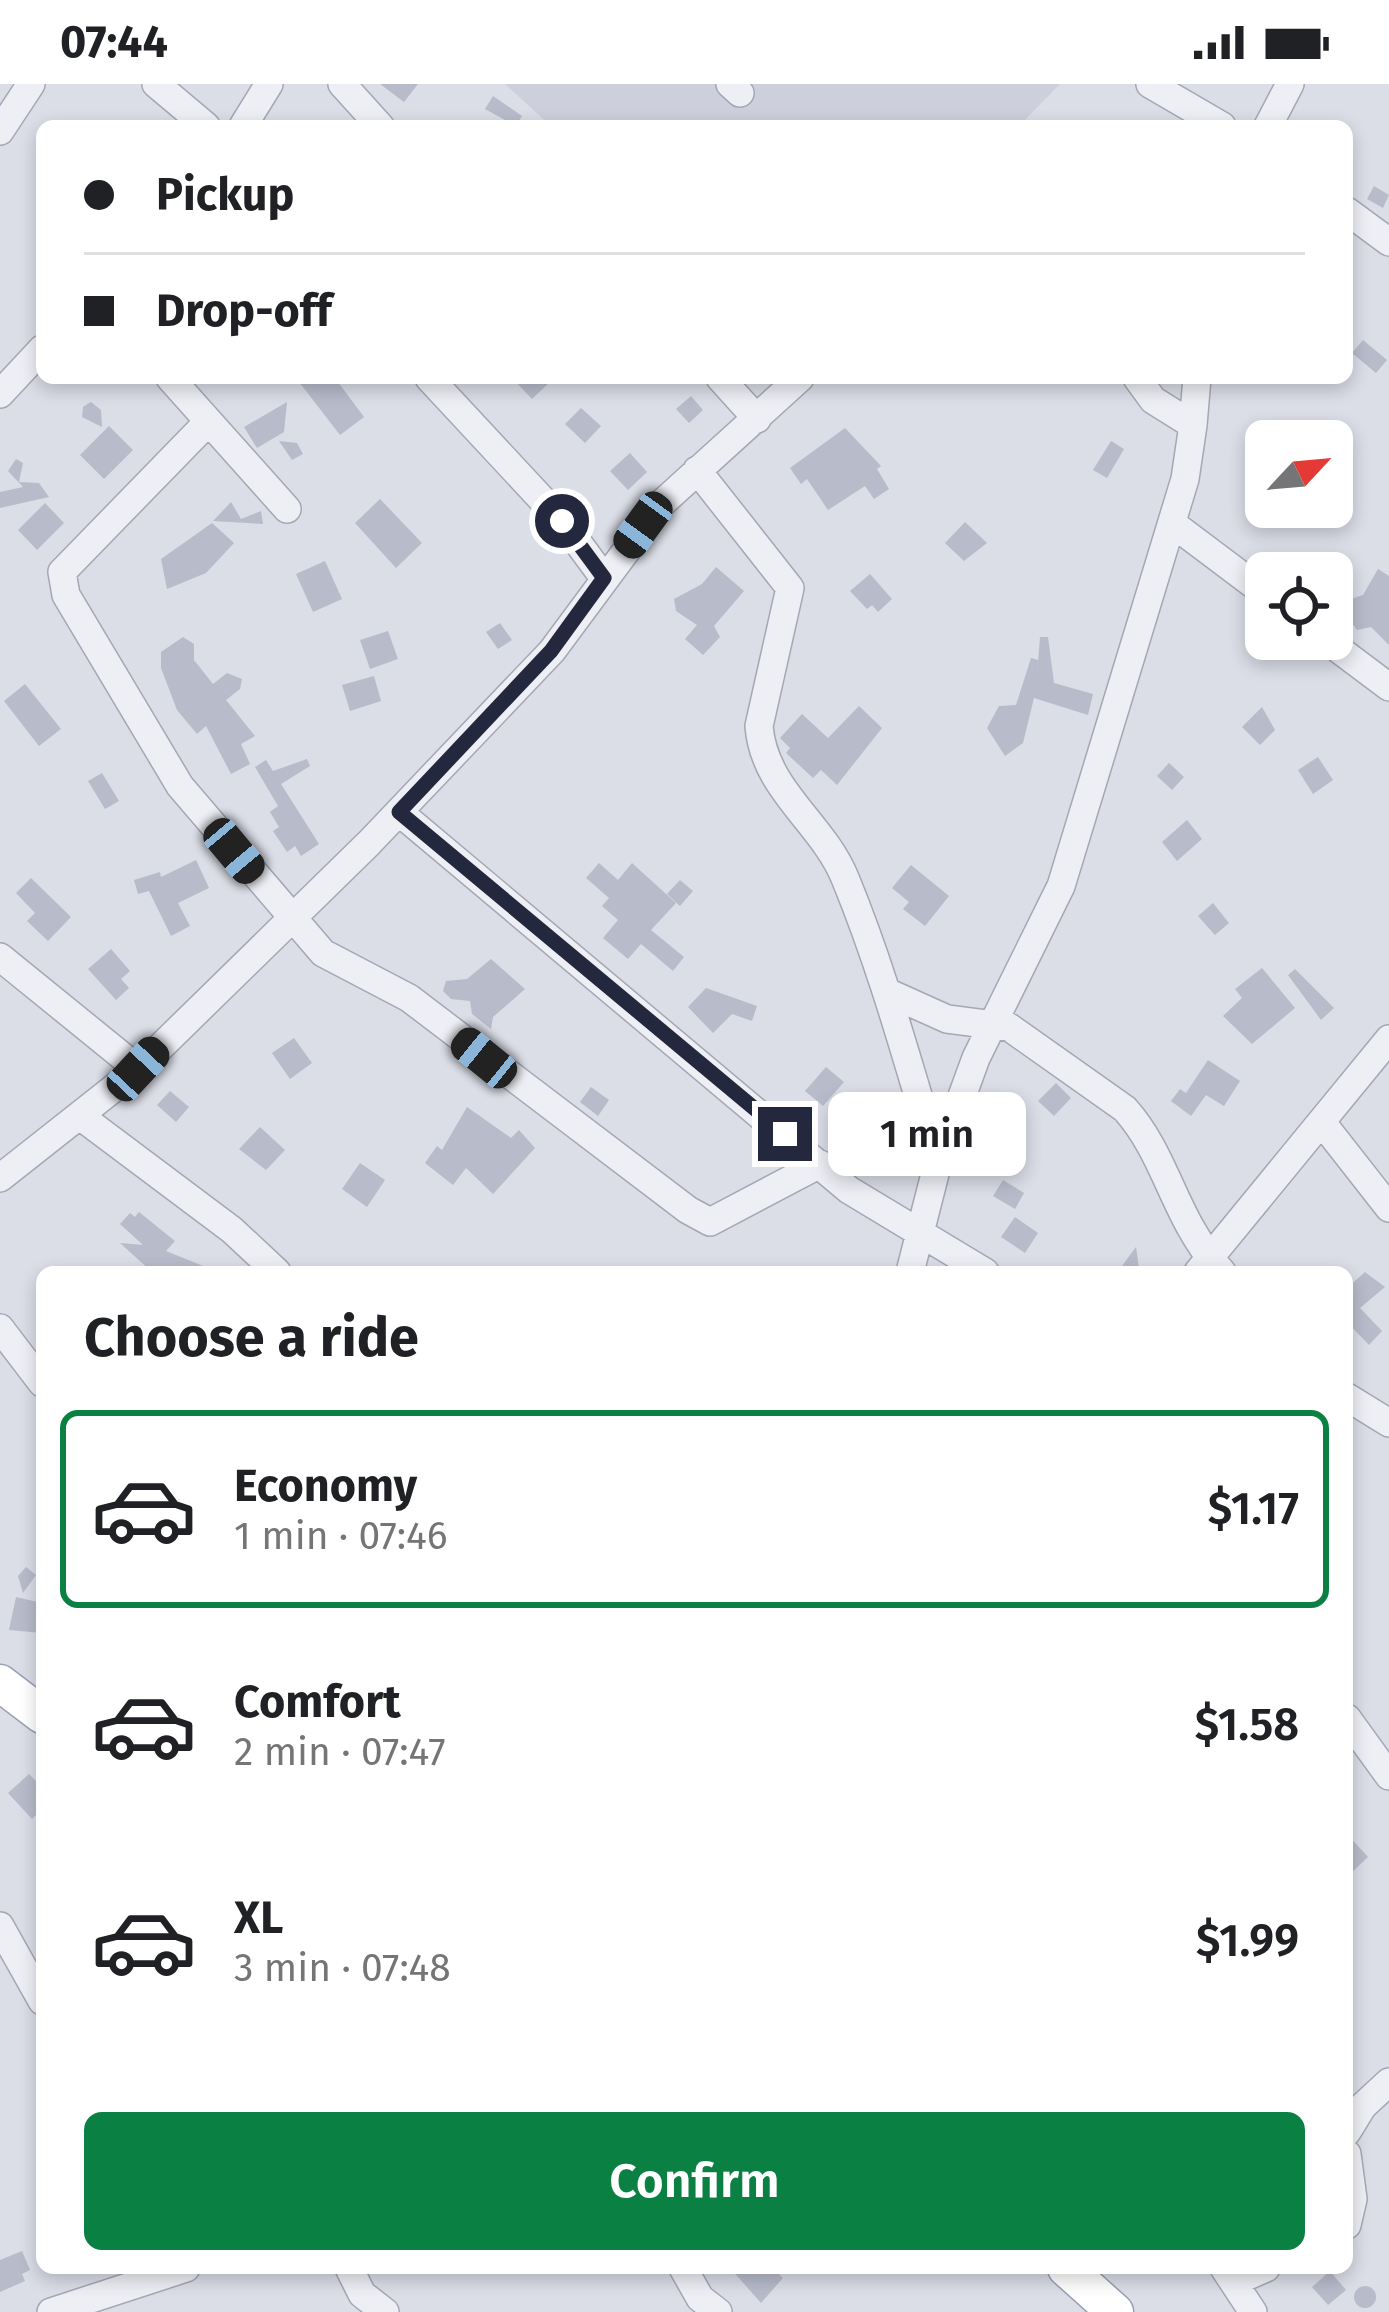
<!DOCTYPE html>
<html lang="en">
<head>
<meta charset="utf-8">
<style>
	:root { --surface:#fff; --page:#f2f2f2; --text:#202124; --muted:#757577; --line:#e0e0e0; --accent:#0b8043 }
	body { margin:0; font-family:"Fira Sans",sans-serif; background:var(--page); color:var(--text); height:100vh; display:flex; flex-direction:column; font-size:45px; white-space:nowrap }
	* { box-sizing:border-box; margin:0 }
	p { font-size:39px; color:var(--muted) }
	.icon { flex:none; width:66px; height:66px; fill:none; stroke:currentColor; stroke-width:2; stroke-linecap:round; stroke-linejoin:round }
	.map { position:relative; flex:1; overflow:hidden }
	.details { position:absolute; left:36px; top:1182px; width:1317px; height:1008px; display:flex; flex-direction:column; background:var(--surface); border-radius:18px; box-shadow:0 6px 18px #0003 }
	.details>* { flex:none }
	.hud { position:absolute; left:36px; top:36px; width:1317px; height:264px; border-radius:18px; box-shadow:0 6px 18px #0003; display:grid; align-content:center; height:264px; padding:0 48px; background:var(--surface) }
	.needle { width:78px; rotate:64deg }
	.controls { position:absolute; left:1245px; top:336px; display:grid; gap:24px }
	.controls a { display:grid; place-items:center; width:108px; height:108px; border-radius:18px; background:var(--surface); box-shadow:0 6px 18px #0003; font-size:60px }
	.end { position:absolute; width:54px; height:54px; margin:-27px; border:15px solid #24283e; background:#fff; box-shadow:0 0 0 6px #fff }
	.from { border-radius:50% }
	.bubble { position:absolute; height:84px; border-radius:18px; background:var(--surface); box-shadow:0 6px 18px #0003; font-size:39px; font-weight:600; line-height:84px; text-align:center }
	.car { position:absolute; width:36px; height:72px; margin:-36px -18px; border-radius:15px; box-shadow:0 0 9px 3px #0007; background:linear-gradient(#222 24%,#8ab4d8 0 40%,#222 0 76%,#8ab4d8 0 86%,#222 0) }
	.hud b { display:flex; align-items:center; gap:42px; height:114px; font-size:45px }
	.hud b+b { border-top:3px solid var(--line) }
	.hud i { width:30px; height:30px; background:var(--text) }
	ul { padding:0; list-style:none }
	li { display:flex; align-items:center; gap:36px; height:198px; margin:0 24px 18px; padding:0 24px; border:6px solid transparent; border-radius:18px }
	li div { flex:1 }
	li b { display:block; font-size:45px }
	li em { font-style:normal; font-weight:600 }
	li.selected { border-color:var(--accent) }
	li>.icon { width:108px; height:108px; stroke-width:1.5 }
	h2 { padding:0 48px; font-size:54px; line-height:144px }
	.primary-button { display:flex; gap:24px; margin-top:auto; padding:24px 48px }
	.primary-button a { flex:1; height:138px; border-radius:18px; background:var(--accent); color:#fff; font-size:48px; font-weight:600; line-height:138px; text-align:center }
	.status { display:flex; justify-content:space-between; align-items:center; height:84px; padding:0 60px; background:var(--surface); direction:ltr }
	.status svg { height:33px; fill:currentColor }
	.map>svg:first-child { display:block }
	.built { fill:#cdcfdc }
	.building { fill:#b8bbca }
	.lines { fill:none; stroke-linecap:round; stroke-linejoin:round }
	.minor-casing { stroke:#a4a7b4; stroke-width:30 }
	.major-casing { stroke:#999eb4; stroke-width:39 }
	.minor { stroke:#eeeff5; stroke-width:27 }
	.major { stroke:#fff; stroke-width:36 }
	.route { stroke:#24283e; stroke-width:15 }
</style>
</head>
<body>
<div class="status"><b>07:44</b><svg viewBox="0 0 49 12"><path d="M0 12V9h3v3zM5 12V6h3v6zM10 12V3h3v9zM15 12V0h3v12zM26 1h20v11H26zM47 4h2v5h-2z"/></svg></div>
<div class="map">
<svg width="1389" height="2228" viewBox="0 0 1389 2228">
	<rect width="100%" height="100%" fill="#dbdde7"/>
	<path class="built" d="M 505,0 L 1060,0 L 1019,42 L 551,42 Z"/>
	<path class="building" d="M 380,0 L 418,0 L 404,18 Z
		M 493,12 L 522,32 L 516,42 L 485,25 Z
		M 1374,102 L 1389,111 L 1383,124 L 1367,115 Z
		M 1363,256 L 1387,276 L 1376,289 L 1352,269 Z
		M 296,294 L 335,294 L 364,333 L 340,351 Z
		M 512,294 L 554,294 L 532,315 Z
		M 691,312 L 703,326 L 689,339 L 676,325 Z
		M 91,318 L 101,326 L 102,343 L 82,333 L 83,323 Z
		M 287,318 L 284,348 L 257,364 L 244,343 Z
		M 581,324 L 601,342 L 585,359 L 565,340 Z
		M 109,342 L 133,366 L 104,395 L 80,371 Z
		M 845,344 L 881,382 L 877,385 L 889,405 L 874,415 L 865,402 L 828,426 L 807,395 L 801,400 L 790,384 Z
		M 279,357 L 297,359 L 303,370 L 292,376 Z
		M 1111,357 L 1124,365 L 1107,394 L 1093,386 Z
		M 630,369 L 647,388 L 628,406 L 610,387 Z
		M 16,375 L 23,379 L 19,398 L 39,399 L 49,413 L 0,424 L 0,408 L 23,403 L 8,387 Z
		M 380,415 L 422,459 L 396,484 L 355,439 Z
		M 231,418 L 241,435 L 261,427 L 263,440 L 213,437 Z
		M 45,419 L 64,439 L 37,466 L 18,446 Z
		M 965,438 L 987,459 L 964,477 L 945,459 Z
		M 212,439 L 234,459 L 206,489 L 167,505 L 161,475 Z
		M 325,477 L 342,515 L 313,528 L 296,490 Z
		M 716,483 L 744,507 L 714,542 L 720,553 L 703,571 L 685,555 L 697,541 L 676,527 L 674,515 L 702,500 Z
		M 1378,485 L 1389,492 L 1389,561 L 1371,543 L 1357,546 L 1344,528 L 1348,516 L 1363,511 Z
		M 870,490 L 892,515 L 878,528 L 872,521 L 867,525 L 850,507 Z
		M 500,539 L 512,556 L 498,565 L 486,548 Z
		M 388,547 L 398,575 L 370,585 L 360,556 Z
		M 183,553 L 194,560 L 194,576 L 213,600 L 227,589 L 242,595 L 240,605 L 226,616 L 255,652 L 241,660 L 250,680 L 231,690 L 206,642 L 197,650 L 177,626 L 161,584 L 161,568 Z
		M 1040,553 L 1048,553 L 1054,599 L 1093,610 L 1088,631 L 1034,614 L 1023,659 L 1005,672 L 987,644 L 999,622 L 1016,621 L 1031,574 L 1038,576 L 1037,591 Z
		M 374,592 L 381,617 L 350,627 L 342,601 Z
		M 25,600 L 61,645 L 39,662 L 4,617 Z
		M 859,622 L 882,644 L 837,701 L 821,686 L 813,694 L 786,669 L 790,664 L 780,654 L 802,630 L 828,654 Z
		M 1262,623 L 1275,646 L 1260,661 L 1242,643 Z
		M 1318,673 L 1333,696 L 1313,710 L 1298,686 Z
		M 307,675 L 310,682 L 281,700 L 319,760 L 301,772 L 295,762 L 287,768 L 273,747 L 279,743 L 270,728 L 278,722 L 255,683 L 266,676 L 273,687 Z
		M 1169,679 L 1184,693 L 1172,706 L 1157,692 Z
		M 102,689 L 119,717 L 105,725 L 88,697 Z
		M 1187,736 L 1202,755 L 1177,777 L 1162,758 Z
		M 196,776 L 209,804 L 178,819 L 190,842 L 171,852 L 149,807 L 138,810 L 134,796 L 160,788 L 161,793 Z
		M 599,779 L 618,796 L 632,779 L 676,819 L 651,846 L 684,873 L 673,887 L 641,860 L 628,875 L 603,854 L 618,836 L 602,822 L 609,814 L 586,794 Z
		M 911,781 L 949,812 L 925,842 L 903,825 L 909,818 L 892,804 Z
		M 31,794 L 71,833 L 48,857 L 27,837 L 35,829 L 16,809 Z
		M 680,796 L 693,807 L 680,822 L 667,810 Z
		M 1213,819 L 1229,839 L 1215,851 L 1198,832 Z
		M 111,865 L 130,887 L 121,895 L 129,904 L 116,916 L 88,885 Z
		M 491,875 L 525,905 L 493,933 L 491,945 L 472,930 L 470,917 L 451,915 L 443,907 L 446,897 L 467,895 Z
		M 1262,884 L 1295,924 L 1252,960 L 1223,932 L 1242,914 L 1235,905 Z
		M 1295,885 L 1334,924 L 1321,936 L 1288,891 Z
		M 706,904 L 757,922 L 752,937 L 732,930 L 713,949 L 688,923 Z
		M 294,954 L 312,979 L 290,995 L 272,969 Z
		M 1208,976 L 1240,997 L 1224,1022 L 1206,1011 L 1191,1032 L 1171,1017 L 1180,1005 L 1186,1009 Z
		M 826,983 L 844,998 L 823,1022 L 805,1007 Z
		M 1056,999 L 1071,1014 L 1054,1032 L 1038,1017 Z
		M 591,1003 L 609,1016 L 598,1032 L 580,1018 Z
		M 170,1007 L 189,1023 L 176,1038 L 157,1021 Z
		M 467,1023 L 511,1054 L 519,1046 L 535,1064 L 493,1110 L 466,1084 L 453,1101 L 425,1079 L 437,1062 L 442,1066 Z
		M 260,1043 L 285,1066 L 266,1086 L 239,1065 Z
		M 360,1079 L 385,1096 L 367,1123 L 342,1105 Z
		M 1003,1096 L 1024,1109 L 1015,1125 L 993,1112 Z
		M 139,1128 L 175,1157 L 166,1167 L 218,1188 L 152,1188 L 120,1159 L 143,1161 L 120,1140 L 130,1129 L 135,1133 Z
		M 1015,1133 L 1038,1149 L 1025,1169 L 1001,1153 Z
		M 1136,1163 L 1139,1184 L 1118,1188 L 1127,1175 Z
		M 1365,1188 L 1385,1203 L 1360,1224 L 1382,1247 L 1369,1261 L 1347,1238 L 1347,1204 Z
		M 26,1483 L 36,1491 L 23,1509 L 18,1492 Z
		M 16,1513 L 42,1519 L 42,1549 L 9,1546 Z
		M 29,1690 L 42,1703 L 42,1725 L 32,1735 L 8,1709 Z
		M 1347,1750 L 1368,1773 L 1347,1793 Z
		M 22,2167 L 30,2186 L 22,2190 L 25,2197 L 0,2208 L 0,2176 Z
		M 730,2184 L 773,2184 L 783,2194 L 761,2219 Z
		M 1330,2187 L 1346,2206 L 1328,2221 L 1312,2203 Z
		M1354 2213a11 11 0 1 1 22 0a11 11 0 1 1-22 0Z"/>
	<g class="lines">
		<defs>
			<path id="minor" d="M 156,0 L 206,42
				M 342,0 L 380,42
				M 730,0 L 740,9
				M 1150,0 L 1222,42
				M 243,42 L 269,0
				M 1268,42 L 1290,0
				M 0,47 L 31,0
				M 1347,127 L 1389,158
				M 170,294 L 287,425
				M 429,294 L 562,437 L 604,494
				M 720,294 L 757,335
				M 0,310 L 42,265
				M 208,338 L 62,488 L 66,511 L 180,702 L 323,869 L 409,914 L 688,1126 L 710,1138 L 820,1080
				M 1193,341 L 1197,294
				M 697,386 L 790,504 L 759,642 C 764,706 822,738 845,794 C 883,886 909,983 938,1078
				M 1173,440 L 1266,510
				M 1325,555 L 1389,603
				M 399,728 L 849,1106 L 985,1188
				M 0,873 L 138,985
				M 887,908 L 947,935 L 1009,943 L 1125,1025 C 1168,1073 1173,1134 1222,1188
				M 80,1032 L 232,1146 L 277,1188
				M 1324,1041 L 1389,1124
				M 0,1094 L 138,985 L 369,759 L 552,567 L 661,420 L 800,294
				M 910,1188 L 938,1078 L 976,974 L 1061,802 L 1185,395 L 1193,341 L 1153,316 L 1137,294
				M 1198,1188 L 1389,955
				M 0,1244 L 42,1299
				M 1347,1313 L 1389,1339
				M 1347,1634 L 1389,1692
				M 0,1842 L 42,1917
				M 1347,2048 L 1363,2022 L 1389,1998
				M 1347,2070 L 1353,2115 L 1347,2141
				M 349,2184 L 362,2210 L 385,2228
				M 683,2184 L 700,2214 L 718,2228
				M 1224,2184 L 1253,2228
				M 1234,2198 L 1266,2184
				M 51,2228 L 186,2184"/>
			<path id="major" d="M 0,1599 L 42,1631
				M 1066,2184 L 1115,2228"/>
		</defs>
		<use href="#minor" class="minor-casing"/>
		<use href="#major" class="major-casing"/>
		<use href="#minor" class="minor"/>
		<use href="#major" class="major"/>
	</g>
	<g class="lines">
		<path class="route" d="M 562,437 L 604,494 L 551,567 L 399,728 L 785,1050"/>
	</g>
</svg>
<div class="controls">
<a><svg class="needle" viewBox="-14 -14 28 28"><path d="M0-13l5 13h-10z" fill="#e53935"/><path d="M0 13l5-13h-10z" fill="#757577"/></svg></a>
<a><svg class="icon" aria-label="locate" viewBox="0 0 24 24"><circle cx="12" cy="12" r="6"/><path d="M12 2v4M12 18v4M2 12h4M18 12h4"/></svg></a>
</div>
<i class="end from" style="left:562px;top:437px"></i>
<i class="end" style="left:785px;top:1050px"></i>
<div class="bubble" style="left:828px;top:1008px;width:198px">1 min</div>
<i class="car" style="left:643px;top:441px;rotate:216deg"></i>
<i class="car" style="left:234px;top:767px;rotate:140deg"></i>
<i class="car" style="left:484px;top:974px;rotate:309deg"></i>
<i class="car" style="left:138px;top:985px;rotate:43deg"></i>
<div class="hud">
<b><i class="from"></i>Pickup</b>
<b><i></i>Drop-off</b>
</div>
<section class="details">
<h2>Choose a ride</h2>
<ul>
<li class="selected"><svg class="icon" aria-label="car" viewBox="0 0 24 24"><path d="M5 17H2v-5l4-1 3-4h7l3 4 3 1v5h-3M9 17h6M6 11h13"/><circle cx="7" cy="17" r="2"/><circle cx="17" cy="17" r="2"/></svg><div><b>Economy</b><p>1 min · 07:46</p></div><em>$1.17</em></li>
<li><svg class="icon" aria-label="car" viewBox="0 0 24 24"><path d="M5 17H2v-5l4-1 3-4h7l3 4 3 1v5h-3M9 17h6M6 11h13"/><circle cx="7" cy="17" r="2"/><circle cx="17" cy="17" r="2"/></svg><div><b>Comfort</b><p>2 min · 07:47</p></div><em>$1.58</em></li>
<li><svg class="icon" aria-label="car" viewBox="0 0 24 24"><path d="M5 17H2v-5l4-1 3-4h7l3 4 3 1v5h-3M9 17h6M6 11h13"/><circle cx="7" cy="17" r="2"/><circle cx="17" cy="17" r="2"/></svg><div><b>XL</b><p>3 min · 07:48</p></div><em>$1.99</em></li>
</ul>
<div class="primary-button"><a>Confirm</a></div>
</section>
</div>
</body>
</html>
